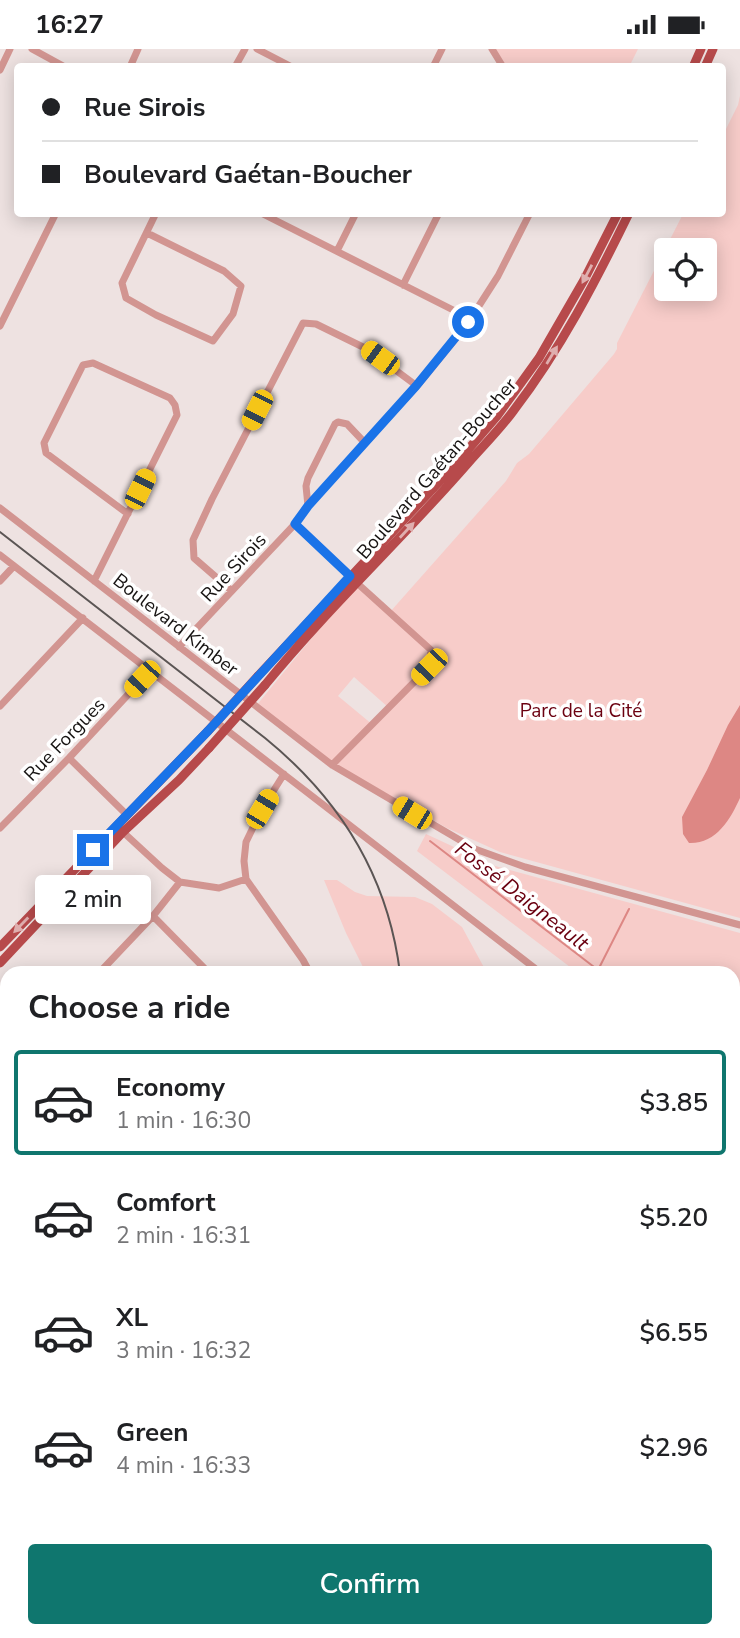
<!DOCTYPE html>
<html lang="en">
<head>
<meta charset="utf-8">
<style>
	:root { --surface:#fff; --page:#f6f6f6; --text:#202124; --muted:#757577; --line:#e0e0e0; --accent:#0f766e }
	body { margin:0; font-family:"Nunito Sans",sans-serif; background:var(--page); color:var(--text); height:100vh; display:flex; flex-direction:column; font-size:26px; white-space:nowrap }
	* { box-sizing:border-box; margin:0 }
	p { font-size:23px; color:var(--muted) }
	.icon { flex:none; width:38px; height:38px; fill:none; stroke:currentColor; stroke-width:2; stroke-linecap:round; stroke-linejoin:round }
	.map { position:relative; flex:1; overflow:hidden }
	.panel { position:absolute; left:0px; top:917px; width:740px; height:672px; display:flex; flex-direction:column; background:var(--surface); border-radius:21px 21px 0 0; box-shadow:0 4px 18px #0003 }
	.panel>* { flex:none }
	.top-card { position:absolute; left:14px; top:14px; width:712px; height:154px; border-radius:7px; box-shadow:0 4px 18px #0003; display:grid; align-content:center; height:154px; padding:0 28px; background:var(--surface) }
	.tools { position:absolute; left:654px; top:189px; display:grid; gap:14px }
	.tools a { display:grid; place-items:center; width:63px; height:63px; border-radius:7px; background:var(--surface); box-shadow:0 4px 18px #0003; font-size:35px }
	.end { position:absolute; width:32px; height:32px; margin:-16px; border:9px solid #1a73e8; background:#fff; box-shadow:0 0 0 4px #fff }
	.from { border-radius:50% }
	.bubble { position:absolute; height:49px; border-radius:7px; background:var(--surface); box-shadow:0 4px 18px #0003; font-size:23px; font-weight:600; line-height:49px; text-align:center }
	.car { position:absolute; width:21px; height:42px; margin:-21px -10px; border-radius:9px; box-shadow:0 0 5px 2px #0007; background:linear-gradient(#f5c518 24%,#345 0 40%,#f5c518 0 76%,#345 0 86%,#f5c518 0) }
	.top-card b { display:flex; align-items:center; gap:24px; height:66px; font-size:26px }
	.top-card b+b { border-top:2px solid var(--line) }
	.top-card i { width:18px; height:18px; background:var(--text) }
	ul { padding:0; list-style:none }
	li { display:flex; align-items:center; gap:21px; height:105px; margin:0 14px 10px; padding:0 14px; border:4px solid transparent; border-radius:7px }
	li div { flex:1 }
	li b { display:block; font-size:26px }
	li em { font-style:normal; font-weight:600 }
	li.selected { border-color:var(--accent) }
	li>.icon { width:63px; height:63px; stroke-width:1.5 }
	h2 { padding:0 28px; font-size:32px; line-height:84px }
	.button { display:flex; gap:14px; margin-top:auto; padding:14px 28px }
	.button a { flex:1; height:80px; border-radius:7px; background:var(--accent); color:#fff; font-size:28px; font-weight:600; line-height:80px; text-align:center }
	.status { display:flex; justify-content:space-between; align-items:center; height:49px; padding:0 35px; background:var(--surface); direction:ltr }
	.status svg { height:19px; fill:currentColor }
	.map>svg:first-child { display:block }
	.built { fill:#e8d4d2 }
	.green { fill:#f7ccc9; fill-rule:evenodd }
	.water { fill:#dd8784 }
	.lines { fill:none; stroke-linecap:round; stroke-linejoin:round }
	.stream { stroke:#dd8784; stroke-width:2 }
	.minor { stroke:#d29591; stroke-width:7 }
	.major { stroke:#b74a4b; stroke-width:9 }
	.rail { stroke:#5b5554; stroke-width:2 }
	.major-bridge { stroke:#b74a4b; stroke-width:9 }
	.oneway { fill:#dfaeae }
	.route { stroke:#1a73e8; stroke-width:9 }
	.labels { text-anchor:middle; stroke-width:7; stroke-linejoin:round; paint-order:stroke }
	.street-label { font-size:19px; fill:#161312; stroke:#fff }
	.park-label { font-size:19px; fill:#6b0010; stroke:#fff }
	.water-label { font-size:21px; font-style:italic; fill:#6a0010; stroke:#fff }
</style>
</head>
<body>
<div class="status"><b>16:27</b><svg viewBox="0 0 49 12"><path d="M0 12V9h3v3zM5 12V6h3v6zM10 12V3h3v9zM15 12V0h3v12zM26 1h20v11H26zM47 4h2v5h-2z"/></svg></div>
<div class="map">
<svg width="740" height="1589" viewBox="0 0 740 1589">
	<rect width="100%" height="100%" fill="#eee2e1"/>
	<path class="built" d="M 733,1076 L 740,1081 L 740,1246 L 733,1240 Z"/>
	<path class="green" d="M 492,0 L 638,0 L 629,18 L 503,17 Z
		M 740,47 L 740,869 L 500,803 L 447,779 L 335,715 L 332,716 L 256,657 L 357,534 L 390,563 L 506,432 L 517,414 L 529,405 L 614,305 L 617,300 L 617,294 L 683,165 L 723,164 L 723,86 L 738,56 ZM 667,201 L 705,201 L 705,240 L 667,240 ZM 354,628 L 389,659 L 373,676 L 338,647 Z
		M 426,785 L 495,817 L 740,884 L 740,1046 L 733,1041 L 733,924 L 578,924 L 417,802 Z
		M 324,831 L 337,831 L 355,843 L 367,847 L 415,848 L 432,855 L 462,878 L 487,924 L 366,924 L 346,884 Z
		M 0,1044 L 7,1051 L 7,1119 L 0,1120 Z
		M 46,1582 L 254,1582 L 247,1589 L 43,1589 Z
		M 524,1582 L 630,1582 L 624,1589 L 517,1589 Z"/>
	<path class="water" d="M 740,656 L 740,749 C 730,771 716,795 689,794 L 683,785 L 682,768 L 707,721 L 728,676 Z"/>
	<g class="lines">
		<path class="stream" d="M 430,792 L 598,921 L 597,924
			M 598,921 L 629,860
			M 0,1564 L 7,1557"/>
		<path class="minor" d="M 32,0 L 65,18
			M 257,0 L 292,18
			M 492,0 L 503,18
			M 130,18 L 138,0
			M 235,18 L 245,0
			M 433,18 L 442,0
			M 0,21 L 10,0
			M 261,164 L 463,266 L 468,273
			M 147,184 L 224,222 L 241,237 L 233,265 L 213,292 L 156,266 L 126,249 L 122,234 L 156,164
			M 337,202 L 356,164
			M 403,236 L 439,164
			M 0,277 L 56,164
			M 308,457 L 306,437 L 308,429 L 335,375 L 338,373 L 347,375 L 365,394
			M 0,459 L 332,716 L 475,800 L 525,818 L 740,876
			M 295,475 L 350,527
			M 0,506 L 541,924
			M 0,532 L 14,517
			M 94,532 L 177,366 L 175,356 L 170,349 L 93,314 L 83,316 L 44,394 L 46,404 L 128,465
			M 232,542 L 194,509 L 193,491 L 212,450 L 303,274 L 316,275 L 367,300 L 417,337
			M 179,598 L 295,475 L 308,457 L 417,337 L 466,277 L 498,227 L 530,164
			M 0,657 L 83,569
			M 69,709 L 127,766
			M 332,716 L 429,618 L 431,601 L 357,534
			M 284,725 L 262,760 L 246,793 L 244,812 L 246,830 L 303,911 L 310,924
			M 0,779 L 69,709 L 150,622
			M 123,783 L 162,819 L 180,833 L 219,839 L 246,830
			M 153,867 L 209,924
			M 99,924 L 153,867 L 180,833
			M 0,1036 L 7,1042
			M 733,1072 L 740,1077
			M 0,1125 L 7,1125
			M 0,1202 L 7,1202
			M 0,1279 L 7,1279
			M 0,1357 L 7,1357
			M 0,1428 L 7,1420
			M 733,1504 L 740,1511
			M 733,1521 L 740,1513
			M 315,1589 L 321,1582
			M 412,1589 L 418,1582
			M 510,1589 L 517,1582
			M 671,1589 L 678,1582"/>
		<path class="major" d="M 693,18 L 701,0
			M 705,18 L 713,0
			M 258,627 L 453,418 L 497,367 L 539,309 L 584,231 L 618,164
			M 265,636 C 329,558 403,489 469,413 C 484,396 501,379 514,361 C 560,301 596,232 629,164
			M 0,898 L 208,682
			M 0,914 L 123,783 L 179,731 L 209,699"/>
		<path class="rail" d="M 0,483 L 265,689 C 340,750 388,827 400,924
			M 0,1526 L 7,1519"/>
		<path class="major-bridge" d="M 208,682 L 258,627
			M 209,699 L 265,636"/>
	</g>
	<defs><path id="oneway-solid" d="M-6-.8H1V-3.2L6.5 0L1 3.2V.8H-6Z" transform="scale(1.75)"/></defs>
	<g class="oneway">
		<use href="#oneway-solid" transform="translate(587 225) rotate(118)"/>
		<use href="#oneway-solid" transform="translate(552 306) rotate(-59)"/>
		<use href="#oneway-solid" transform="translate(407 481) rotate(-47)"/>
		<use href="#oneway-solid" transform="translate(21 876) rotate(134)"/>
	</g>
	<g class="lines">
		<path class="route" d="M 93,801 L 208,682 L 350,527 L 295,475 L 308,457 L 416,337 L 468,273"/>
	</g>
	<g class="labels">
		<g class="street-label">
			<text transform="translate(436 419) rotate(-49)" y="7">Boulevard Gaétan-Boucher</text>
			<text transform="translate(233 518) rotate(-47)" y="7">Rue Sirois</text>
			<text transform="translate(176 575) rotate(38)" y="7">Boulevard Kimber</text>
			<text transform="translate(64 690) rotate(-46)" y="7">Rue Forgues</text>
		</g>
		<g class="park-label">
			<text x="581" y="668">Parc de la Cité</text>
		</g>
		<g class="water-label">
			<text transform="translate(522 847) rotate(38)" y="7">Fossé Daigneault</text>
		</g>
	</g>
</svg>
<div class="tools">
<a><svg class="icon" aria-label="locate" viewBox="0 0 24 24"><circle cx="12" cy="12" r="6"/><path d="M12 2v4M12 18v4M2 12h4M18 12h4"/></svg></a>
</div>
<i class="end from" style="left:468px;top:273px"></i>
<i class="end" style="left:93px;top:801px"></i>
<div class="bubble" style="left:35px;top:826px;width:116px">2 min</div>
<i class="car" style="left:380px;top:309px;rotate:306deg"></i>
<i class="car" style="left:257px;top:361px;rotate:207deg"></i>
<i class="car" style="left:140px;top:440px;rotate:26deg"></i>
<i class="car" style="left:429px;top:618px;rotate:224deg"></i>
<i class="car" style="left:142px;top:630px;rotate:223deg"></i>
<i class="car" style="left:262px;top:760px;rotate:31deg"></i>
<i class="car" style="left:412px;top:764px;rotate:301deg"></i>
<div class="top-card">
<b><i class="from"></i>Rue Sirois</b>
<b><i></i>Boulevard Gaétan-Boucher</b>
</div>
<section class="panel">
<h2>Choose a ride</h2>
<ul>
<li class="selected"><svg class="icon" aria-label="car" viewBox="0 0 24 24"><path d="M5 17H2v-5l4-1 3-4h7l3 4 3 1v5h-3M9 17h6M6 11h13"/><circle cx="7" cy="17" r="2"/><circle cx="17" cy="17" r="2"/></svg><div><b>Economy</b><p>1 min · 16:30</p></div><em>$3.85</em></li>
<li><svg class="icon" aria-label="car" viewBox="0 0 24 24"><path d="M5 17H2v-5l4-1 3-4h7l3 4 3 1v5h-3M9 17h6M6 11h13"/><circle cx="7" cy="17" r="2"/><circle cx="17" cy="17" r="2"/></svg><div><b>Comfort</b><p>2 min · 16:31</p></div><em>$5.20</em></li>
<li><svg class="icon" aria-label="car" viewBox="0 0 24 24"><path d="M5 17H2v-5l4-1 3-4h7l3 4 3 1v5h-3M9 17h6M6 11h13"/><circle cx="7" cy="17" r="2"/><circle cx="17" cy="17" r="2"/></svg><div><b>XL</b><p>3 min · 16:32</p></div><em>$6.55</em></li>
<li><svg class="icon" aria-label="car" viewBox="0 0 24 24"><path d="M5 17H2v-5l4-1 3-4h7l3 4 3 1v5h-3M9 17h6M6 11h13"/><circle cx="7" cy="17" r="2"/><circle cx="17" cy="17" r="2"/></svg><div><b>Green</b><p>4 min · 16:33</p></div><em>$2.96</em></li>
</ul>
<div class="button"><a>Confirm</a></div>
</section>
</div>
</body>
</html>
